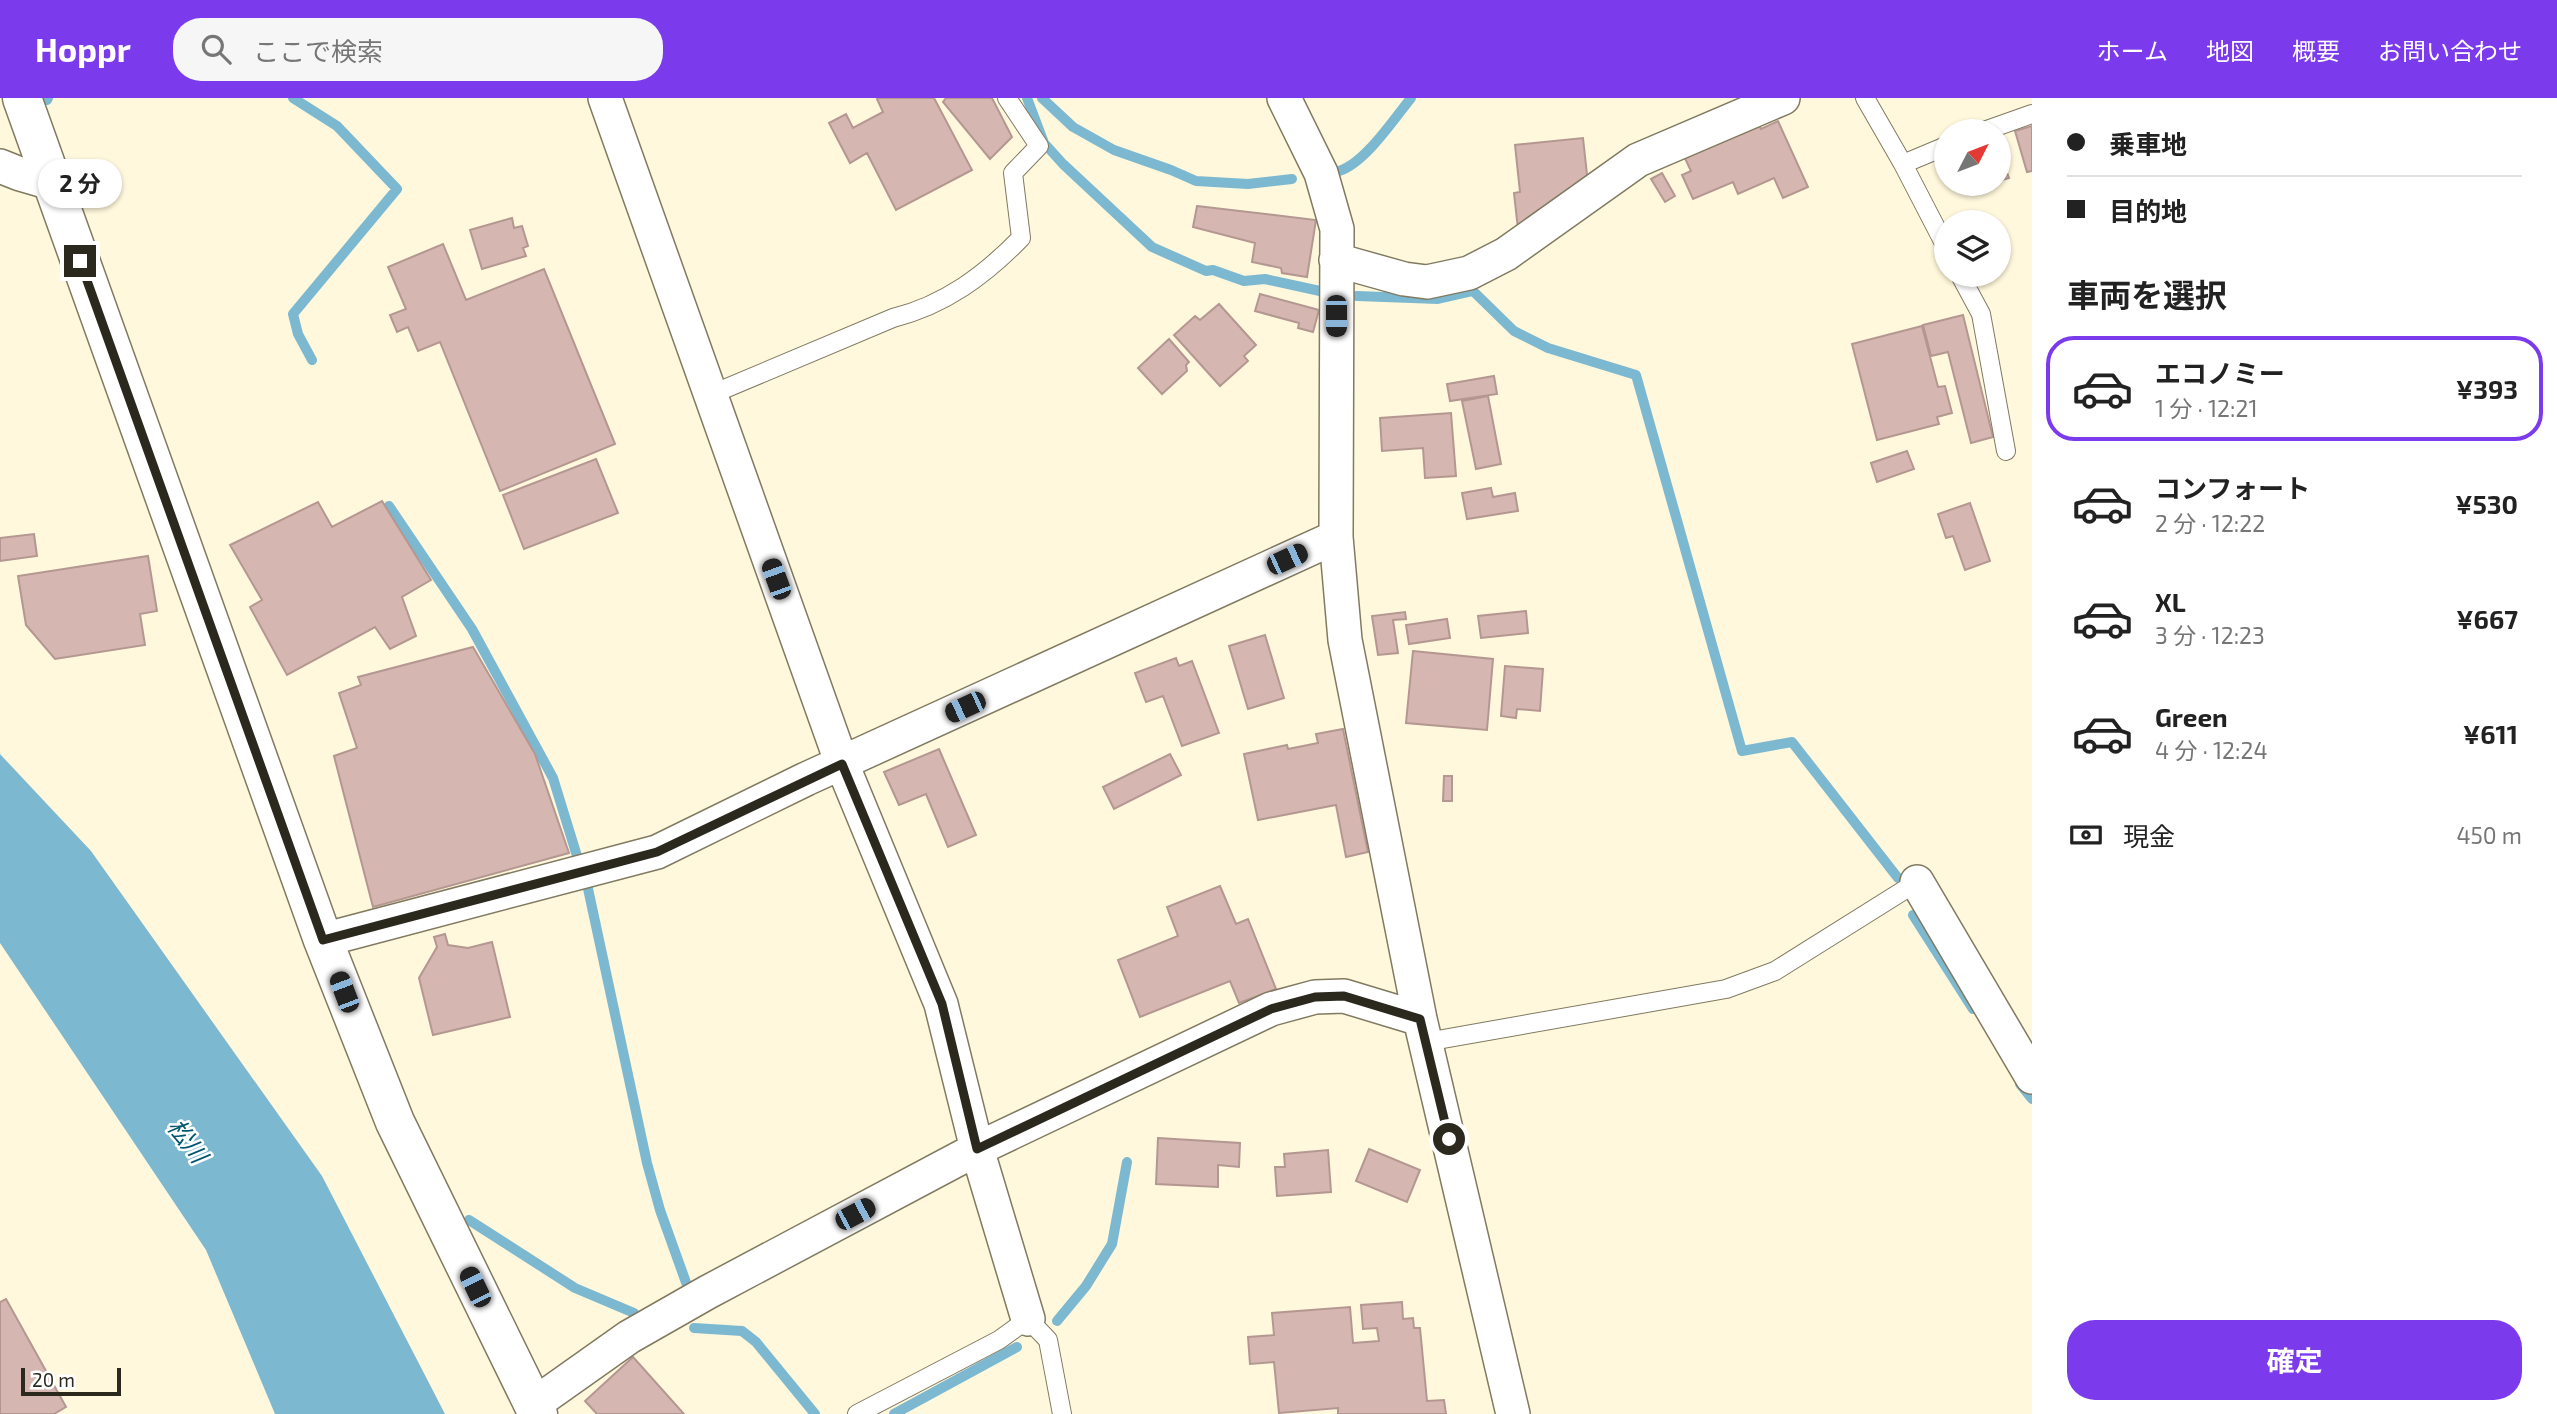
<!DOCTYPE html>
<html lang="ja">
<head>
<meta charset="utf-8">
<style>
	:root { --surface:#fff; --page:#f6f6f6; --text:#222; --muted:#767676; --line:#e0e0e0; --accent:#7c3aed }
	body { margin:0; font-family:"Exo 2","Noto Sans JP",sans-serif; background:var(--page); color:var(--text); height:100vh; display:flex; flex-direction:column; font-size:26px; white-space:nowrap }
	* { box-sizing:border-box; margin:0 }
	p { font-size:23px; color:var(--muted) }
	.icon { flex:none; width:38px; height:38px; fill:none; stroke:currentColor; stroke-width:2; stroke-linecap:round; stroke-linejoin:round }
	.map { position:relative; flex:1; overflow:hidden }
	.details { display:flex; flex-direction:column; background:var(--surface); width:525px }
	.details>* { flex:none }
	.top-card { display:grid; align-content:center; height:154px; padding:0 35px; background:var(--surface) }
	.needle { width:46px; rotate:48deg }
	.fabs { position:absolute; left:1934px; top:21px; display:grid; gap:14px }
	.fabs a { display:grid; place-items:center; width:77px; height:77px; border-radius:50%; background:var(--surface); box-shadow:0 2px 5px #0004; font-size:35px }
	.scale { position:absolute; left:21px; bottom:18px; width:100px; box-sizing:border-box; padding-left:7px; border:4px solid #2b291e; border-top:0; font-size:19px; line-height:24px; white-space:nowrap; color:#2b291e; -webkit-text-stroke:5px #fff; paint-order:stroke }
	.end { position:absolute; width:32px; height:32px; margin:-16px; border:9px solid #2b291e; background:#fff; box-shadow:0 0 0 4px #fff }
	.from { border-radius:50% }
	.bubble { position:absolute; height:49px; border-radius:24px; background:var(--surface); box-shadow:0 2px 5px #0004; font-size:23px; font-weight:700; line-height:49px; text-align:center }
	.car { position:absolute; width:21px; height:42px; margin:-21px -10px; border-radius:9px; box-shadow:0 0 5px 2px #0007; background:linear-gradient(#222 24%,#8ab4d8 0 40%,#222 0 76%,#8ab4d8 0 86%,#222 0) }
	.top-card b { display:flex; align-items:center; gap:24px; height:66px; font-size:26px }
	.top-card b+b { border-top:2px solid var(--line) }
	.top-card i { width:18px; height:18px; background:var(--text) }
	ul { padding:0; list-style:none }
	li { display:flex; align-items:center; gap:21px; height:105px; margin:0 14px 10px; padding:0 21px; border:4px solid transparent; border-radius:28px }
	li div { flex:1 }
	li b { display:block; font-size:26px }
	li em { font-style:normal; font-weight:700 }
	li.current { border-color:var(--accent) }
	li>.icon { width:63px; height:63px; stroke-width:1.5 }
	h2 { padding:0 35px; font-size:32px; line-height:84px }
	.pay { display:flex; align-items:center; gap:18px; height:77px; padding:0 35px; font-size:26px }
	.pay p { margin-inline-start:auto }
	.primary-button { display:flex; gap:14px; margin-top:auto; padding:14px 35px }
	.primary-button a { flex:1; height:80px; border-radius:28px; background:var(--accent); color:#fff; font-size:28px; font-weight:700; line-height:80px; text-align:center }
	header { display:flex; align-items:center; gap:42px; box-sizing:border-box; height:98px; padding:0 35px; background:var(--accent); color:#fff }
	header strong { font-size:33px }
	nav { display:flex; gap:38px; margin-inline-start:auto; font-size:24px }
	.search { width:490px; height:63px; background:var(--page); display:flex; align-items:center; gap:18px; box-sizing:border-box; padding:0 24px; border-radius:28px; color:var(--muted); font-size:26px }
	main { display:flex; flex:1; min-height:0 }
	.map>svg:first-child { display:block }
	.water { fill:#7db8d1 }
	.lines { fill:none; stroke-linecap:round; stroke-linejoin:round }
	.stream { stroke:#7db8d1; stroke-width:10 }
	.building { fill:#d5b6b0; stroke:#b59792; stroke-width:2 }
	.lane-casing { stroke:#817a61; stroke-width:20 }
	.street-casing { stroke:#817a61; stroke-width:36 }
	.secondary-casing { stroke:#817a61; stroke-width:41 }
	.lane { stroke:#fff; stroke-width:18 }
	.street { stroke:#fff; stroke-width:33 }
	.secondary { stroke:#fff; stroke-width:38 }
	.route { stroke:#2b291e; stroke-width:9 }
	.labels { text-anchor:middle; stroke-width:5; stroke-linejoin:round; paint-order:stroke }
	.water-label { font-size:24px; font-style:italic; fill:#00566f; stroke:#fff }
</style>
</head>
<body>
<header>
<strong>Hoppr</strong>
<div class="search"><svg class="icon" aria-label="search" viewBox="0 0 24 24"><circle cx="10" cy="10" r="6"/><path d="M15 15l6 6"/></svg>ここで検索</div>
<nav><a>ホーム</a><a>地図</a><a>概要</a><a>お問い合わせ</a></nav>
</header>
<main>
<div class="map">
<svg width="2032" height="1316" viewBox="0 0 2032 1316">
	<rect width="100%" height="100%" fill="#fff8dc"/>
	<path class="water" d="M 0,656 L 91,753 L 322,1078 L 445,1316 L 275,1316 L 206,1152 L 0,845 Z"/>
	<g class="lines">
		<path class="stream" d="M 293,0 L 337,28 L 397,91 L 293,216 L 298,236 L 312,262
			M 1027,0 L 1044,45 L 1063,66 L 1152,149 L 1206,173 L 1213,172 L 1244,183 L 1265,181 L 1320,193
			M 1042,0 L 1073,29 L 1114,52 L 1171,72 L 1196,83 L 1248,86 L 1292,81
			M 47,2 L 48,0
			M 1339,73 C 1365,65 1394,21 1411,0
			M 1357,198 L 1438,201 L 1473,193 L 1514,233 L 1548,250 L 1636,277 L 1742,653 L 1792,644 L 1898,780
			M 389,408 L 472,531 L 553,680 L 577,758
			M 587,786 L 647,1065 L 660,1112 L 688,1190
			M 1913,817 L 1973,911
			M 2020,986 L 2032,1001
			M 469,1122 L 575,1190 L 634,1215
			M 1057,1223 L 1086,1188 L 1112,1146 L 1127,1064
			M 694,1230 L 742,1233 L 756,1244 L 815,1316
			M 894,1316 L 1017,1249"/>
	</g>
	<path class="building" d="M 880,0 L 934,0 L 972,72 L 896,112 L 867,55 L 850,65 L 829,25 L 846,16 L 853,30 L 883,14 L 877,1 Z
		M 946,0 L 992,0 L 1012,39 L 990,61 L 943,4 Z
		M 1756,21 L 1761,31 L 1778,23 L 1808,89 L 1783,100 L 1774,80 L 1738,96 L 1733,84 L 1693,101 L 1682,77 L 1691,73 L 1682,54 Z
		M 2032,28 L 2032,73 L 2027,74 L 2015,33 Z
		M 1583,40 L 1588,86 L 1519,140 L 1514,95 L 1520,94 L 1515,47 Z
		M 1998,50 L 2009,80 L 1998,83 Z
		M 1662,75 L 1675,98 L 1665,104 L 1651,81 Z
		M 1197,108 L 1316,122 L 1307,179 L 1282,175 L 1281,170 L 1252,164 L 1255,145 L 1193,129 Z
		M 512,120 L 514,130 L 522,128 L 528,148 L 523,150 L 526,158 L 482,171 L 470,132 Z
		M 443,146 L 466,202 L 544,171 L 615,346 L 500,393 L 440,244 L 418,253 L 408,229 L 397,234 L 390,217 L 406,211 L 388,169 Z
		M 1260,196 L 1319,212 L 1313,234 L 1298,230 L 1299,225 L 1255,213 Z
		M 1219,206 L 1256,247 L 1244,258 L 1248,263 L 1220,288 L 1174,237 L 1195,218 L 1200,222 Z
		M 1963,217 L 1993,339 L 1971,345 L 1948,254 L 1931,258 L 1923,227 Z
		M 1922,228 L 1938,289 L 1945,288 L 1952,315 L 1937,319 L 1939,326 L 1877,342 L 1852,246 Z
		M 1169,241 L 1189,264 L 1186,267 L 1187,273 L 1162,296 L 1138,270 Z
		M 1494,278 L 1497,296 L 1450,303 L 1447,286 Z
		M 1488,298 L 1501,366 L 1476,371 L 1462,303 Z
		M 1451,315 L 1456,378 L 1425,380 L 1423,350 L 1382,353 L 1380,320 Z
		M 1907,353 L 1914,371 L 1877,384 L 1871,365 Z
		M 596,361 L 618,415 L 524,451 L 503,397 Z
		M 1491,390 L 1493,399 L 1515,395 L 1518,413 L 1467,421 L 1462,395 Z
		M 382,403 L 431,482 L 402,499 L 416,538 L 390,551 L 375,529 L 287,577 L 250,509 L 262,502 L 230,447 L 318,404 L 332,429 Z
		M 1970,405 L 1990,463 L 1965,472 L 1953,438 L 1946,440 L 1938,416 Z
		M 34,436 L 37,458 L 0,463 L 0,440 Z
		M 148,458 L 157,513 L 140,516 L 145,547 L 55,561 L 26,527 L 18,478 Z
		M 1526,513 L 1528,535 L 1481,540 L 1478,518 Z
		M 1405,514 L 1406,521 L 1393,522 L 1398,555 L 1378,557 L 1372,518 Z
		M 1447,521 L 1450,540 L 1409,546 L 1406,527 Z
		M 1265,537 L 1284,600 L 1248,611 L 1229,548 Z
		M 473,549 L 535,656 L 569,755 L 373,809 L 334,658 L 357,650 L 339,595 L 361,587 L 358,579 Z
		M 1413,553 L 1493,561 L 1487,632 L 1406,625 Z
		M 1176,560 L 1179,568 L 1192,563 L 1219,635 L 1182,648 L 1163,598 L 1146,604 L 1135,575 Z
		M 1505,568 L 1543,571 L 1540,613 L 1517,611 L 1516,620 L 1501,618 Z
		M 1343,631 L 1368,754 L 1346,759 L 1336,707 L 1258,722 L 1244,656 L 1287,647 L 1288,651 L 1318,645 L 1316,636 Z
		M 939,651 L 976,737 L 948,749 L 926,696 L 899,707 L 884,674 Z
		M 1170,656 L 1181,677 L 1114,711 L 1103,689 Z
		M 1444,678 L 1452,678 L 1452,703 L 1443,703 Z
		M 1220,788 L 1236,826 L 1248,821 L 1276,891 L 1239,905 L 1230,883 L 1140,919 L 1118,862 L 1178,838 L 1167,809 Z
		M 445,836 L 448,847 L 468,850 L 492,844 L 510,919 L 433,937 L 419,880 L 437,849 L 434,839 Z
		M 1158,1040 L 1240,1045 L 1239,1069 L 1218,1067 L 1218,1089 L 1156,1086 Z
		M 1369,1051 L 1420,1072 L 1407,1104 L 1356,1083 Z
		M 1328,1052 L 1331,1094 L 1277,1098 L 1275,1069 L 1285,1069 L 1284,1056 Z
		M 6,1201 L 66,1309 L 54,1316 L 0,1316 L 0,1204 Z
		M 1402,1204 L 1403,1221 L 1413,1220 L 1414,1230 L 1420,1230 L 1427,1303 L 1444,1302 L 1446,1316 L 1338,1316 L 1338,1310 L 1279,1315 L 1274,1264 L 1250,1266 L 1248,1239 L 1274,1237 L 1272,1215 L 1350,1209 L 1353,1245 L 1379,1243 L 1377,1230 L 1363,1231 L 1361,1207 Z
		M 633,1259 L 684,1316 L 597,1316 L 585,1303 Z"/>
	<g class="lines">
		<defs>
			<path id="lane" d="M 1865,0 L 1903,66 L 1946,149
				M 1984,33 L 2032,16
				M 1903,66 L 1946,48
				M 1960,177 L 1981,216 L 2006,353
				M 710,297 L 893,220 C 945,207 985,177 1021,140 L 1013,75 L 1039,48 L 1007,0
				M 1426,944 L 1726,891 L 1775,873 L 1917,784
				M 857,1316 L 999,1242 L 1028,1221 L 1048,1242 L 1062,1316"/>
			<path id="street" d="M 605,0 L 842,666 L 941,906 L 977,1051 L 1028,1221
				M 1284,0 L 1321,75 L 1337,131 L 1336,439 L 1345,542 L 1420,921 L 1513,1316
				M 0,68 L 20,76 L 51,85
				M 1336,162 L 1404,181 L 1427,184 L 1469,175 L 1506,156 L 1638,62 L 1783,0
				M 1917,784 L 2032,979
				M 323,842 L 657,754 L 806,681 L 1336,439
				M 533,1307 L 629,1239 L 708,1194 L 977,1051 L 1271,911 L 1315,899 L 1344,898 L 1420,921"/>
			<path id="secondary" d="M 22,0 L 323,842 L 395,1024 L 538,1316"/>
		</defs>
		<use href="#lane" class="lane-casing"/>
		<use href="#street" class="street-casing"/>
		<use href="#secondary" class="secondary-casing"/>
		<use href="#lane" class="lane"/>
		<use href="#street" class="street"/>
		<use href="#secondary" class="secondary"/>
	</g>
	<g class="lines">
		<path class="route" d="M 80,163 L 323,842 L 657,754 L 842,666 L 942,906 L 977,1051 L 1271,911 L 1315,899 L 1344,898 L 1420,921 L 1449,1041"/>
	</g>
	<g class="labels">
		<g class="water-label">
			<text transform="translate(187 1043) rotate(53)" y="8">松川</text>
		</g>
	</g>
</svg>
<div class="fabs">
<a><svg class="needle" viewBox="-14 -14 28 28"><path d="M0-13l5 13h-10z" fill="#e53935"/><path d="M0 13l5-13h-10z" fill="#767676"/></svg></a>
<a><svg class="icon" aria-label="layers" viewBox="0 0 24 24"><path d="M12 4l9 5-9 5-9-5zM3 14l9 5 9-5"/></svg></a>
</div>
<div class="scale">20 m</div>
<i class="end from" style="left:1449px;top:1041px"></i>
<i class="end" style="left:80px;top:163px"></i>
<div class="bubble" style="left:38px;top:61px;width:84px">2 分</div>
<i class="car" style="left:1336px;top:218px;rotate:180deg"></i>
<i class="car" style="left:1287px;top:461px;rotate:65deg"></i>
<i class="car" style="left:776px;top:481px;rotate:340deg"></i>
<i class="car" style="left:965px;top:609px;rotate:245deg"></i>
<i class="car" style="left:344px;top:894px;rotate:339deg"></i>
<i class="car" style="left:855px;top:1116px;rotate:62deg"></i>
<i class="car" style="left:475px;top:1189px;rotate:334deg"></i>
</div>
<section class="details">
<div class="top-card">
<b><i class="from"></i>乗車地</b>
<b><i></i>目的地</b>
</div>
<h2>車両を選択</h2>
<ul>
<li class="current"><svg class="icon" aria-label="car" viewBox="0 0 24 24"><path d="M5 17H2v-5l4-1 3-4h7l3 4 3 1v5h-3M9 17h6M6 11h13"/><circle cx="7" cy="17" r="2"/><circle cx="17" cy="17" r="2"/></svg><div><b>エコノミー</b><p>1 分 · 12:21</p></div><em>¥393</em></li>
<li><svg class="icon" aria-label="car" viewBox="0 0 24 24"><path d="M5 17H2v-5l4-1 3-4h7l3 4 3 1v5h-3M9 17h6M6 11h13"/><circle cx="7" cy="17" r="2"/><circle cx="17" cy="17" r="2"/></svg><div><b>コンフォート</b><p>2 分 · 12:22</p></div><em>¥530</em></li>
<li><svg class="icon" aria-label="car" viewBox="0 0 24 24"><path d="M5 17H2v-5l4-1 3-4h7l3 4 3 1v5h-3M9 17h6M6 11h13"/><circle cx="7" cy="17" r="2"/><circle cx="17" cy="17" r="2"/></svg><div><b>XL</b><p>3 分 · 12:23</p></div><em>¥667</em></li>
<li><svg class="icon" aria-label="car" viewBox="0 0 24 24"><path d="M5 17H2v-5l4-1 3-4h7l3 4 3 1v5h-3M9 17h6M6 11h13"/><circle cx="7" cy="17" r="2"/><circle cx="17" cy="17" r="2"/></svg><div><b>Green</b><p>4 分 · 12:24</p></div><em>¥611</em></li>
</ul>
<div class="pay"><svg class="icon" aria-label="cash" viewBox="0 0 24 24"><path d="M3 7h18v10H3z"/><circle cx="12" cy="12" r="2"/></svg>現金<p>450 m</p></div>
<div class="primary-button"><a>確定</a></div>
</section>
</main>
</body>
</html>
